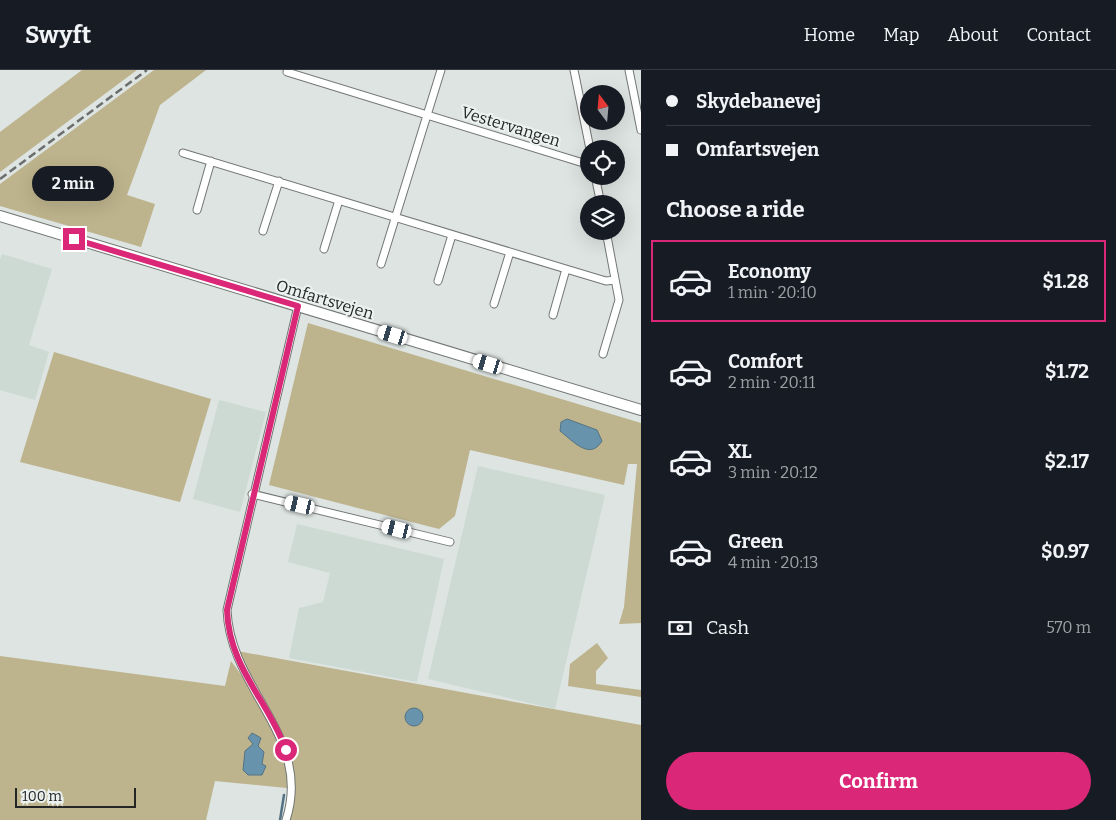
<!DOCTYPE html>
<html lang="en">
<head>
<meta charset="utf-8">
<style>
	:root { --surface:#171b24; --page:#20242c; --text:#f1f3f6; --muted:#9ea1a6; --line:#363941; --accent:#db2777 }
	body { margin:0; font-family:Bitter,serif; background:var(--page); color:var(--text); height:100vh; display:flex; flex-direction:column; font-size:19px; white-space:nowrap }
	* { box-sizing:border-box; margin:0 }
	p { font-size:16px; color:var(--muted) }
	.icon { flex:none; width:28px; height:28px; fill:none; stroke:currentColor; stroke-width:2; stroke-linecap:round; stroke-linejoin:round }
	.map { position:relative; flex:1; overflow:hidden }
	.details { display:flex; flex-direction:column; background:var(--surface); width:475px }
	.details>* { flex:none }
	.banner { display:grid; align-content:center; height:110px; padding:0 25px; background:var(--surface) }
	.needle { width:32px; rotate:344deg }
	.fabs { position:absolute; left:580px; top:15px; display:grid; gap:10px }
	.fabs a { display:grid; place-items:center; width:45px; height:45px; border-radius:50%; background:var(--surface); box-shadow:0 5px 20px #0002; font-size:25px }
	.scale { position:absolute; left:15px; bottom:12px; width:121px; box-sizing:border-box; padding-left:5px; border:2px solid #242625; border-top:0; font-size:14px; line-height:18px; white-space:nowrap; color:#242625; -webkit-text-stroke:4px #ebf1ee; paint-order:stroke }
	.end { position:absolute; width:22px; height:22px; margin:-11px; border:6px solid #db2777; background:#fff; box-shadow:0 0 0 2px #fff }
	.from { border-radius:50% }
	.bubble { position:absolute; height:35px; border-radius:18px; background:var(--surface); box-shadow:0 5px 20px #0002; font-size:16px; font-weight:700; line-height:35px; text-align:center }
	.car { position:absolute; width:15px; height:30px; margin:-15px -8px; border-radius:6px; box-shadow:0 0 4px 1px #0007; background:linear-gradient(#fff 24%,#345 0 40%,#fff 0 76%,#345 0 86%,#fff 0) }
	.banner b { display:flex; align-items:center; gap:18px; height:48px; font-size:19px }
	.banner b+b { border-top:1px solid var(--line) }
	.banner i { width:12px; height:12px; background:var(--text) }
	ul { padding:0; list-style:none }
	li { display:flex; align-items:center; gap:15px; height:82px; margin:0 10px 8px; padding:0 15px; border:2px solid transparent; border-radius:0px }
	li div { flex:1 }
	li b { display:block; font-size:19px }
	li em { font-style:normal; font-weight:700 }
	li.selected { border-color:var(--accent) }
	li>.icon { width:45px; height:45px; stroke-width:1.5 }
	h2 { padding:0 25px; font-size:22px; line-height:60px }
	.pay { display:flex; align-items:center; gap:12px; height:55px; padding:0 25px; font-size:19px }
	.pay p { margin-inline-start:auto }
	.button { display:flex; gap:10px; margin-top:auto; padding:10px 25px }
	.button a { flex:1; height:58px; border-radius:30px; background:var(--accent); color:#fff; font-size:20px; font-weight:700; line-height:58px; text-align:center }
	header { display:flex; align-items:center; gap:30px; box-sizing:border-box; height:70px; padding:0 25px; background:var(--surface); border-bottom:1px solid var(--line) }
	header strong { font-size:24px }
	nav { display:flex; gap:28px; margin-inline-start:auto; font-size:18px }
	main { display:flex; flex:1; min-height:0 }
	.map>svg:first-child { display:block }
	.built { fill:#ccdad3 }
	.green { fill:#bdb38c }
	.water { fill:#6794ac; stroke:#537384 }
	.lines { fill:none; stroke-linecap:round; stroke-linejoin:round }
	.stream { stroke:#537384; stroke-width:2.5 }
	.minor-casing { stroke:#727774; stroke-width:9 }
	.secondary-casing { stroke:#727774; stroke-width:12 }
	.minor { stroke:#fff; stroke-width:7 }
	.secondary { stroke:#fff; stroke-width:10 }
	.rail { stroke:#6b6e6d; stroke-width:2.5; stroke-dasharray:8 4; stroke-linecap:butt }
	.route { stroke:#db2777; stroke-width:6 }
	.labels { text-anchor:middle; stroke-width:4.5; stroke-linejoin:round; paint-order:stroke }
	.street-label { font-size:16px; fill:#242625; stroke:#ebf1ee }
</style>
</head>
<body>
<header>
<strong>Swyft</strong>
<nav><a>Home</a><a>Map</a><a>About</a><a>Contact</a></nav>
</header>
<main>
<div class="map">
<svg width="641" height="750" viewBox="0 0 641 750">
	<rect width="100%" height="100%" fill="#dde4e1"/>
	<path class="built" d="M 2,184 L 52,199 L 29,275 L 49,282 L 35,330 L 0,320 L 0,190 Z
		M 219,330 L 266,342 L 240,442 L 193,429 Z
		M 478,396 L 605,425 L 555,639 L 428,609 Z
		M 297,454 L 444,489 L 417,612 L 289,588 L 299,538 L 323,532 L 330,503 L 288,492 Z"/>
	<path class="green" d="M 82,0 L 137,0 L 0,102 L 0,62 Z
		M 154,0 L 206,0 L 160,35 L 127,125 L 155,134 L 141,177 L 0,136 L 0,114 Z
		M 308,253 L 641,353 L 641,553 L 619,554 L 624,537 L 637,394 L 628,394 L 624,415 L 470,380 L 455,446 L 439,459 L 269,415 Z
		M 54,282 L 211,329 L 180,432 L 20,392 Z
		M 597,573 L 608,588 L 596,601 L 596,614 L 641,620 L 641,627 L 568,616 L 570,594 Z
		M 237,581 L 641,655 L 641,750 L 288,750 L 292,696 L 288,679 L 282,664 Z
		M 0,586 L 225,616 L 231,591 C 258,627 289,672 287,718 L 215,711 L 206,750 L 0,750 Z"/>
	<path class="water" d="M 567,349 L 597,360 L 602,371 C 590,391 573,371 560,361 L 561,352 Z
		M405 647a9 9 0 1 1 18 0a9 9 0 1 1-18 0Z
		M 252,663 L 261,668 L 258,676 L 264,682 L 262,694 L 266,696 L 262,705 L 248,705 L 243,700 L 245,681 L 253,674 L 248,668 Z"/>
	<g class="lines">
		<path class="stream" d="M 280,750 L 284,725"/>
		<defs>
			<path id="minor" d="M 574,0 L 590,79
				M 629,0 L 641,60
				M 287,2 L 580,92 L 589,91
				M 183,83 L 566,199 L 606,211 L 615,210
				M 595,106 L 601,134
				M 197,140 L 211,91
				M 263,161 L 279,111
				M 324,179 L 339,130
				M 381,194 L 441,0
				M 438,211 L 452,165
				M 494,234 L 510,182
				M 553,245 L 566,199
				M 603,284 L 619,230 L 606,161
				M 252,424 L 450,472
				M 286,750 C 313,667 230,620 227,540 L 298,236"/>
			<path id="secondary" d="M 0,146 L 641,340"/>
		</defs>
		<use href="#minor" class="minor-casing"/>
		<use href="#secondary" class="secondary-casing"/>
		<use href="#minor" class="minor"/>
		<use href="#secondary" class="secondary"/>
		<path class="rail" d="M 0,109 L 147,0"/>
	</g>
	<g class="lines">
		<path class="route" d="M 74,169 L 298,236 L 227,540 C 229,598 268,630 286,680"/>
	</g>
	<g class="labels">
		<g class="street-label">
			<text transform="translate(511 56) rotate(17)" y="6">Vestervangen</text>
			<text transform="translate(325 229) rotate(17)" y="6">Omfartsvejen</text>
		</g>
	</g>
</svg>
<div class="fabs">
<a><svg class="needle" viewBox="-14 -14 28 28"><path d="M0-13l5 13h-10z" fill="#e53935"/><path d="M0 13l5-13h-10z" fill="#9ea1a6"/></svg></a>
<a><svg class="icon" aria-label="locate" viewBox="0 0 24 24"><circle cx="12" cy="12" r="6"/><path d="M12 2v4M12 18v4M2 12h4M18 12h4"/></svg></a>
<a><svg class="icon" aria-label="layers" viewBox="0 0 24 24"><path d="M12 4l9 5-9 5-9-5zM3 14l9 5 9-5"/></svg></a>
</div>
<div class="scale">100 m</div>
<i class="end from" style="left:286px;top:680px"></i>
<i class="end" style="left:74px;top:169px"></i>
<div class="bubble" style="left:32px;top:96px;width:82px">2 min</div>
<i class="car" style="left:393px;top:265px;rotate:287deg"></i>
<i class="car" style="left:488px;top:294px;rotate:287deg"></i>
<i class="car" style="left:300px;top:435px;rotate:283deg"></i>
<i class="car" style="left:397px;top:459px;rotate:284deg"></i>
</div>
<section class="details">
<div class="banner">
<b><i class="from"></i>Skydebanevej</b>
<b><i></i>Omfartsvejen</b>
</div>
<h2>Choose a ride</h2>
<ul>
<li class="selected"><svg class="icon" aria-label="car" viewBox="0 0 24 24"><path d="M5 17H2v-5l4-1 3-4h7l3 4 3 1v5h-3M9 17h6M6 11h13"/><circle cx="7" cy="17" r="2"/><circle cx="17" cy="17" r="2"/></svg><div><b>Economy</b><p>1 min · 20:10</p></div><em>$1.28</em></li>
<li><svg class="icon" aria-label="car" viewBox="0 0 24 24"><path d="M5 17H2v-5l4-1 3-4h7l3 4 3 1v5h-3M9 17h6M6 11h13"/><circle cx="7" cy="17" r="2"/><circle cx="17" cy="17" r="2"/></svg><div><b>Comfort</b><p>2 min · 20:11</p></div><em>$1.72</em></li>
<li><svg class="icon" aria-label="car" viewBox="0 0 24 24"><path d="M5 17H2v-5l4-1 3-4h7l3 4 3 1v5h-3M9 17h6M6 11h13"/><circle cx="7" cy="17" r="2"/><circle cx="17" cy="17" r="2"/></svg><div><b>XL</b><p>3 min · 20:12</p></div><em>$2.17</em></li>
<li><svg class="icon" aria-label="car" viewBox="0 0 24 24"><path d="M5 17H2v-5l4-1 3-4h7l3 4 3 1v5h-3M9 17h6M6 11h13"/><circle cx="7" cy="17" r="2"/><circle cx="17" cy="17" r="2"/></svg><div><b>Green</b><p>4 min · 20:13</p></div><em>$0.97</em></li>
</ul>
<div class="pay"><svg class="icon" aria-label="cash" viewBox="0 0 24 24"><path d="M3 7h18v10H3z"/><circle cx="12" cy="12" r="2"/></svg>Cash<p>570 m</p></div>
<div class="button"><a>Confirm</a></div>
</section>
</main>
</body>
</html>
